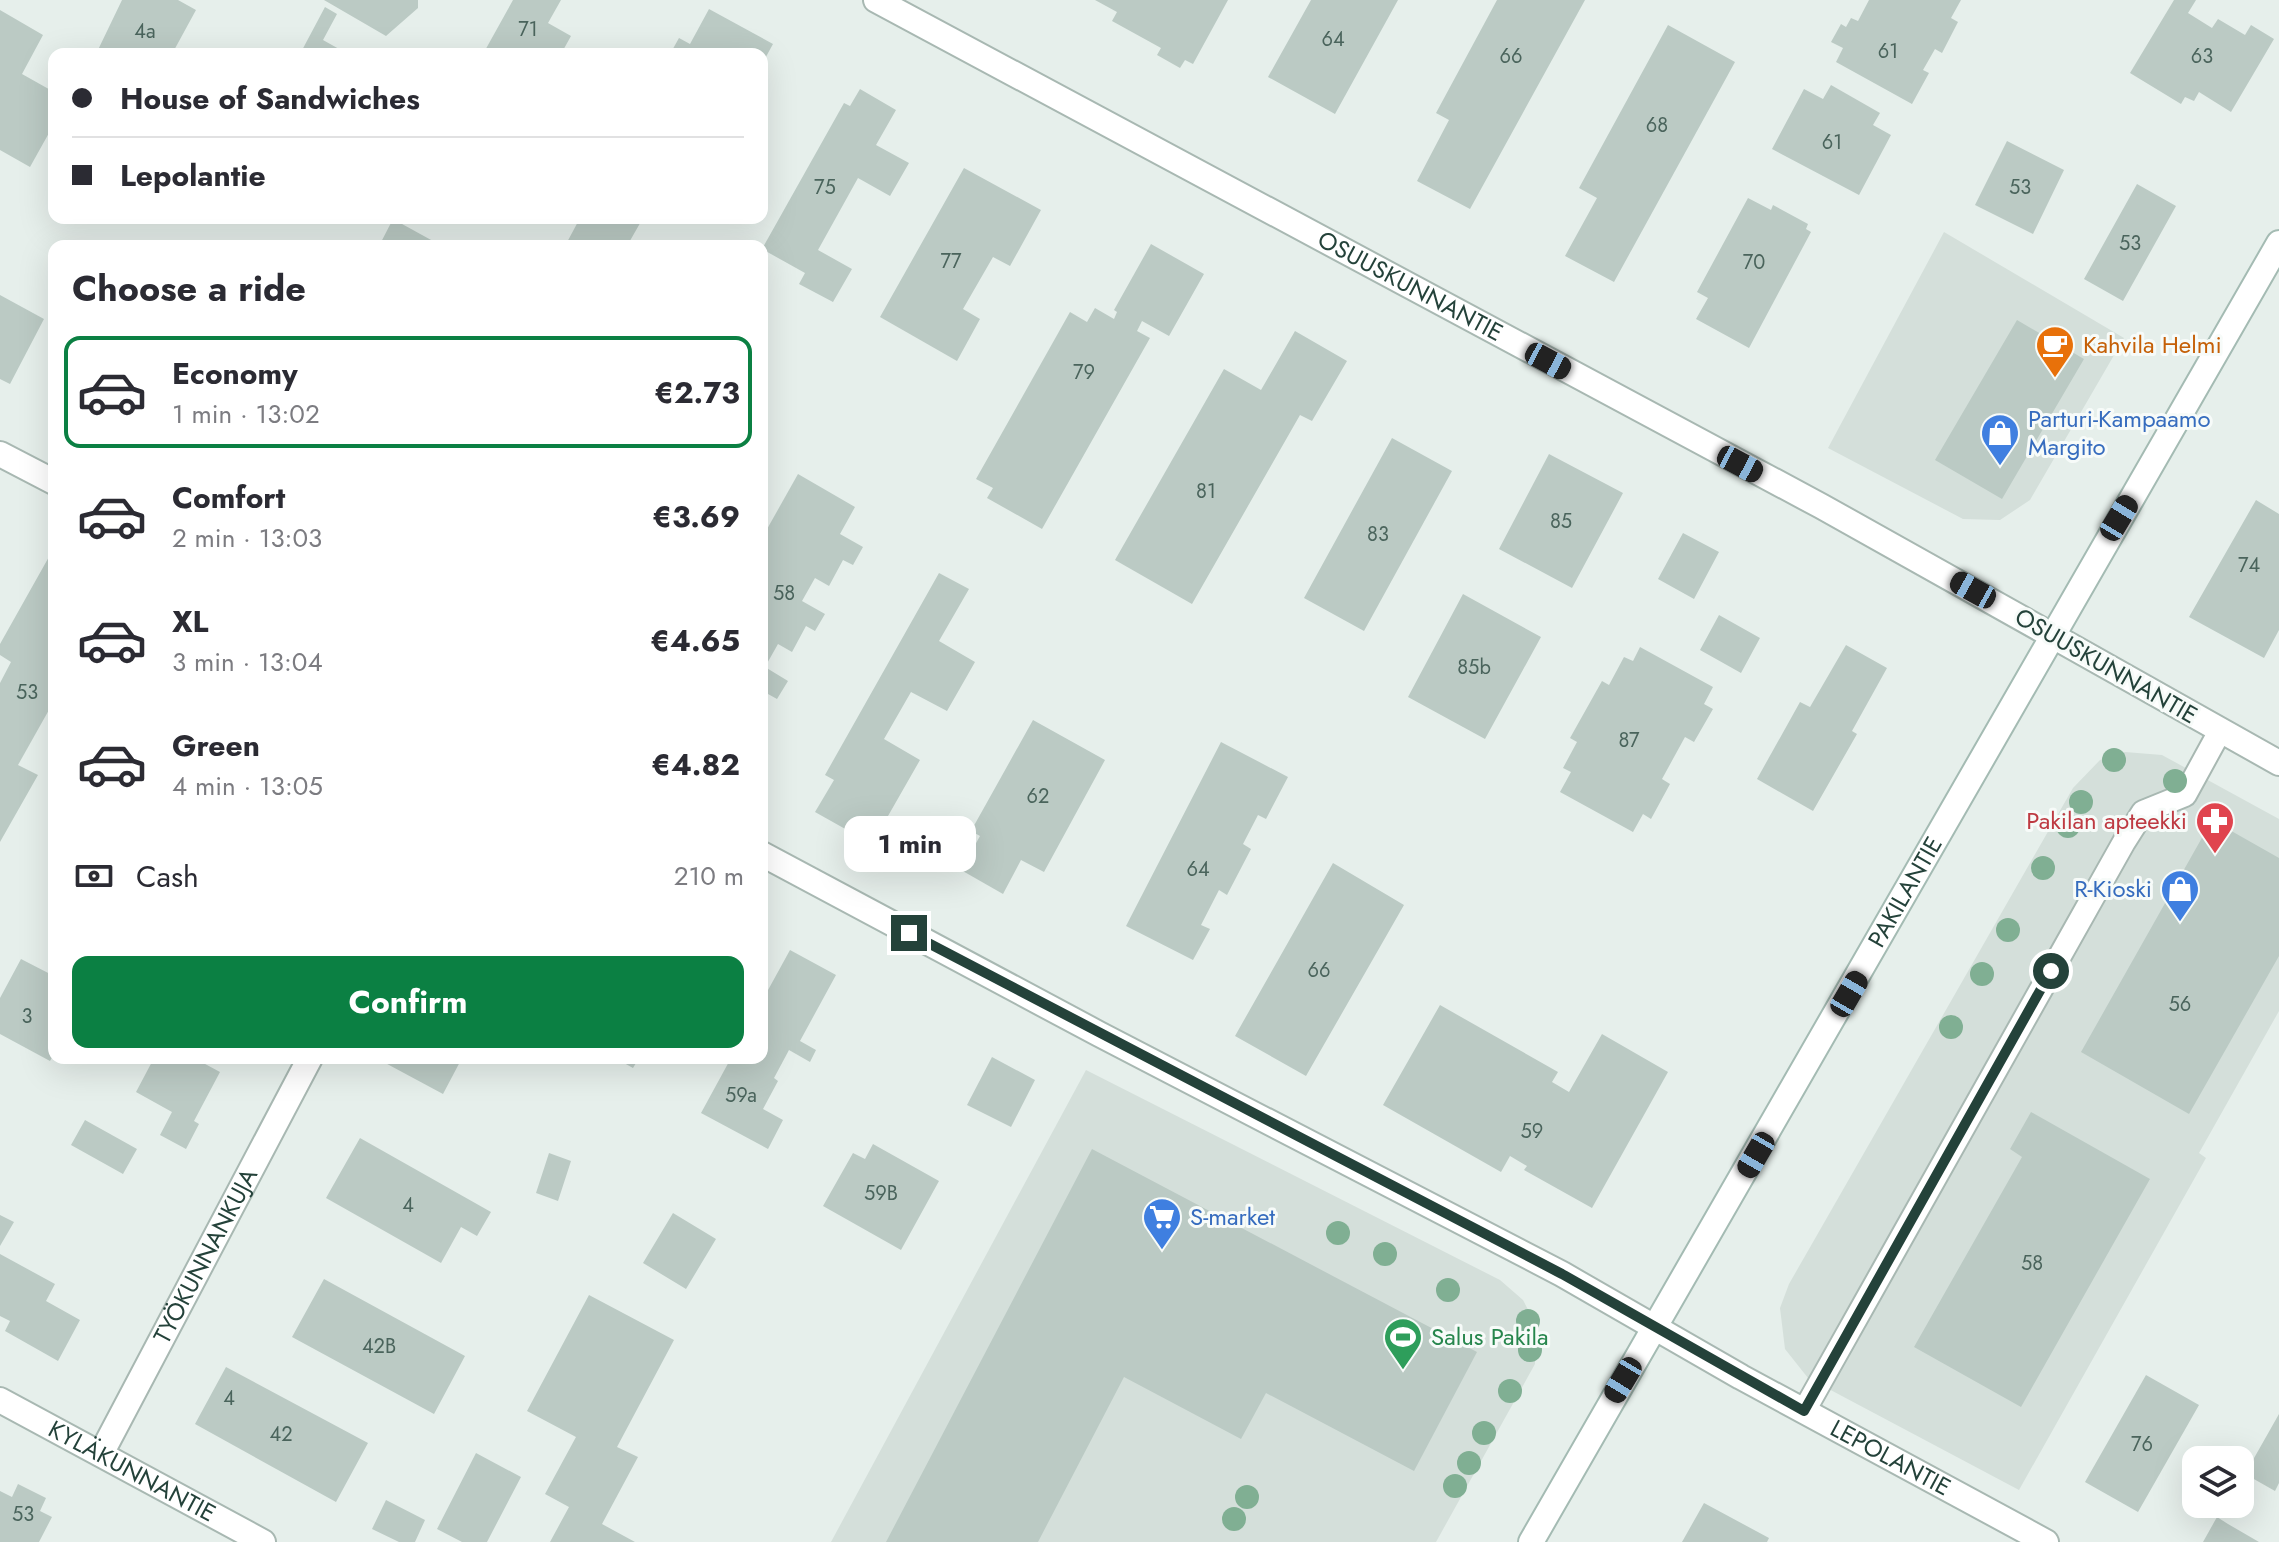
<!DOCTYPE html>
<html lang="en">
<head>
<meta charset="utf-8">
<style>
	:root { --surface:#fff; --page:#f7f7f7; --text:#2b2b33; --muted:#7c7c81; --line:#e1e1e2; --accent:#0b8043 }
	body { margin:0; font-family:Jost,sans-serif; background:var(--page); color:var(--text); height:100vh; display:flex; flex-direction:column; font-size:30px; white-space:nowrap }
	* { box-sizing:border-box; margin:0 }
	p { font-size:26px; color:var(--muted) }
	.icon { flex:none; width:44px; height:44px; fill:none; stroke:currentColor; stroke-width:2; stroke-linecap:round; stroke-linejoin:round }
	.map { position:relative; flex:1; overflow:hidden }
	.panel { position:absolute; left:48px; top:240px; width:720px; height:824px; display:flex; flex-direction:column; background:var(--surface); border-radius:16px; box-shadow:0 8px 32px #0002 }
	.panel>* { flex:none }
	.hud { position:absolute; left:48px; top:48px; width:720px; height:176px; border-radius:16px; box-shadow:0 8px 32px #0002; display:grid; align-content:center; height:176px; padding:0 24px; background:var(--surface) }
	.buttons { position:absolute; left:2182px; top:1446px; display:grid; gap:16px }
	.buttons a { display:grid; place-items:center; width:72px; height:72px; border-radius:16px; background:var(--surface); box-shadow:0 8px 32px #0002; font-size:40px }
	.end { position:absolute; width:36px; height:36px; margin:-18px; border:10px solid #24423a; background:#fff; box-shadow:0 0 0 4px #fff }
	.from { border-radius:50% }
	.bubble { position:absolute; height:56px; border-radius:16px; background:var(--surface); box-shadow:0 8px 32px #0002; font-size:26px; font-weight:700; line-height:56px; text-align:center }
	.car { position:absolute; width:24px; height:48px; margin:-24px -12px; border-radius:10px; box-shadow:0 0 6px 2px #0007; background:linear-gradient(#222 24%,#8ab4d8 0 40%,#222 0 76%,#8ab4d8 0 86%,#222 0) }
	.hud b { display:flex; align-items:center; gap:28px; height:76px; font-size:30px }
	.hud b+b { border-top:2px solid var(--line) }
	.hud i { width:20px; height:20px; background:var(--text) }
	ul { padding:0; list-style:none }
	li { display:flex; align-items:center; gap:24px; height:112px; margin:0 16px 12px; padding:0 8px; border:4px solid transparent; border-radius:16px }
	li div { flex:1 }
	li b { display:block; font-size:30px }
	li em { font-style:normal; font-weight:700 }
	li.on { border-color:var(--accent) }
	li>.icon { width:72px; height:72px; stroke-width:1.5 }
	h2 { padding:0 24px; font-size:36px; line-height:96px }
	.pay { display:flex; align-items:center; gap:20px; height:88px; padding:0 24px; font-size:30px }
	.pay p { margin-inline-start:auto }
	.button { display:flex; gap:16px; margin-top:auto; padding:16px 24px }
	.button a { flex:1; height:92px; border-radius:16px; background:var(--accent); color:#fff; font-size:32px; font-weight:700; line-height:92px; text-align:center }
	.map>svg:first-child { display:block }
	.built { fill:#d4dfda }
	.building { fill:#bbcac4 }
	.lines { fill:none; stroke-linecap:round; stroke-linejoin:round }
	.service-casing { stroke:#a8b8b2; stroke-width:26 }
	.minor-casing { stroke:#a8b8b2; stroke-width:28 }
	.tertiary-casing { stroke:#a8b8b2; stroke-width:28 }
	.secondary-casing { stroke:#a4bbb3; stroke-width:28 }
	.service { stroke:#fff; stroke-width:22 }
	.minor { stroke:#fff; stroke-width:24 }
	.tertiary { stroke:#fff; stroke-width:24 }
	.secondary { stroke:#fff; stroke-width:24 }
	.tree { fill:#80af93 }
	.route { stroke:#24423a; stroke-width:10 }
	.labels { text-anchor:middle; stroke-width:6; stroke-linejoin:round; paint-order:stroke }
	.number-label { font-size:20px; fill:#4a645c }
	.street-label { font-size:24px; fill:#24423a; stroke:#f7fbf9 }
	.food-label { font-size:24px; fill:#c56008; stroke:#f7fbf9; text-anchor:start }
	.shop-label { font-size:24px; fill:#366cbe; stroke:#f7fbf9; text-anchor:start }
	.health-label { font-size:24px; fill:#be3a42; stroke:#f7fbf9; text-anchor:end }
	.leisure-label { font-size:24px; fill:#27864d; stroke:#f7fbf9; text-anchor:start }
</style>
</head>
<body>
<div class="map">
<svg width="2279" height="1542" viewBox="0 0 2279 1542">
	<rect width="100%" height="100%" fill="#e6efeb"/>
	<path class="built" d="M 1944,232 L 2124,338 L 2030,500 L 2000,520 L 1963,519 L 1828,448 Z
		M 2125,752 L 2162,755 L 2279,819 L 2279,1011 L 2199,1153 L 2206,1158 L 2019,1490 L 1808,1378 L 1785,1349 L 1780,1308 L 1789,1284 L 2073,788 L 2100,760 Z
		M 1086,1070 L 1500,1280 L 1523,1300 L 1535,1323 L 1535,1364 L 1436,1542 L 831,1542 Z"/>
	<path class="building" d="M 122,0 L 178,0 L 196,10 L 172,54 L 96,54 Z
		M 324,0 L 418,0 L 418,8 L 386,36 Z
		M 513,0 L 561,0 L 548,23 L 571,36 L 561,54 L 483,54 Z
		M 1095,0 L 1228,0 L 1193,64 L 1185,60 L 1180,68 L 1157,55 L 1161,48 L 1112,21 L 1117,12 Z
		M 1311,0 L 1398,0 L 1335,114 L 1268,77 Z
		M 1497,0 L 1585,0 L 1470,209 L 1417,181 L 1449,120 L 1436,113 Z
		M 1869,0 L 1961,0 L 1951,18 L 1958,22 L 1942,53 L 1935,49 L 1923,70 L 1929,73 L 1912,104 L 1836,62 L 1843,48 L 1831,42 L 1841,24 L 1846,27 L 1851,18 L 1858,21 Z
		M 2174,0 L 2196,0 L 2188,13 L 2212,28 L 2218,19 L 2245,35 L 2251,25 L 2274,39 L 2231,112 L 2199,92 L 2194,101 L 2185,97 L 2181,104 L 2130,73 Z
		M 325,7 L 337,14 L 323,40 L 348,54 L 300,54 Z
		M 709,9 L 773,44 L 762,64 L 762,54 L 670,54 L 679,38 L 690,44 Z
		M 0,10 L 43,35 L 22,74 L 54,92 L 54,124 L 30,167 L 0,150 Z
		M 1668,25 L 1735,62 L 1614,282 L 1565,256 L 1597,198 L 1579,188 Z
		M 1831,85 L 1880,113 L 1873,125 L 1891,135 L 1859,195 L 1772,149 L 1804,89 L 1823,99 Z
		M 860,89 L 896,110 L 876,145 L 909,163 L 890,196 L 858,178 L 818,250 L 852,269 L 833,302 L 799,284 L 805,273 L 762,249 L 844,103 L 850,106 Z
		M 2007,141 L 2064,170 L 2033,234 L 1975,205 Z
		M 964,168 L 1041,210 L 1010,266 L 993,257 L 963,309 L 980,319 L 957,361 L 880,317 Z
		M 2137,184 L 2176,206 L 2123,301 L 2084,279 Z
		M 1748,198 L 1771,210 L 1773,205 L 1808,224 L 1806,229 L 1811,232 L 1749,348 L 1696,319 L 1708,298 L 1697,292 Z
		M 580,218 L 643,218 L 627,246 L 565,246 Z
		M 393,219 L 442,246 L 379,246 Z
		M 1151,244 L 1204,274 L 1169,336 L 1142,321 L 1137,331 L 1150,338 L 1042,529 L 987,498 L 993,488 L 976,479 L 1070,312 L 1087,322 L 1095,308 L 1114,319 L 1117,312 L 1114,310 Z
		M 0,295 L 44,319 L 10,384 L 0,379 Z
		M 2017,320 L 2084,359 L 2002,499 L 1935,460 Z
		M 1295,331 L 1347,361 L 1312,421 L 1300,415 L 1192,604 L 1115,560 L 1224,369 L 1261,390 Z
		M 1392,438 L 1452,471 L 1364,631 L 1304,598 Z
		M 1549,454 L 1623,493 L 1572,588 L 1499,549 Z
		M 798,474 L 855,507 L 840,534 L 863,547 L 853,565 L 843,560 L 829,586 L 815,578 L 802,601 L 825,614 L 815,631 L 806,626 L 792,652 L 778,644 L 765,667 L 788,681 L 777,699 L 768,694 L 762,705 L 762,538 Z
		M 2256,500 L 2279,514 L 2279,630 L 2264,658 L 2189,617 Z
		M 1683,533 L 1719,552 L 1694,599 L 1658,579 Z
		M 50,555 L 54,558 L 54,701 L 18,765 L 38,775 L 0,842 L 0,683 L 11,662 L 0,655 L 0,644 Z
		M 939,573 L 969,589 L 939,641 L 975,662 L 947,711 L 911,692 L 884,739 L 920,760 L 872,844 L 815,812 L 834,780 L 825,775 Z
		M 1463,594 L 1541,637 L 1485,739 L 1408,697 Z
		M 1719,615 L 1760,638 L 1741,673 L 1700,650 Z
		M 1846,645 L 1887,668 L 1852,731 L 1857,734 L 1813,811 L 1757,779 L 1800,702 L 1810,707 Z
		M 1640,647 L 1713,687 L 1704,704 L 1713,709 L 1694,742 L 1685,737 L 1662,779 L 1670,784 L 1651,819 L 1643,814 L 1633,832 L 1560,792 L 1571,772 L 1563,768 L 1577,742 L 1570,738 L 1602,681 L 1609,685 L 1624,657 L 1633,661 Z
		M 1033,720 L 1105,760 L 1044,872 L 1021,860 L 1003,894 L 961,870 L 980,836 L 971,831 Z
		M 1221,742 L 1288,777 L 1266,819 L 1258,815 L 1243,844 L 1251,849 L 1227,895 L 1219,890 L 1201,925 L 1210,929 L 1193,960 L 1126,926 Z
		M 2212,820 L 2279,858 L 2279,956 L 2189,1114 L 2081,1052 Z
		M 1333,863 L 1404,905 L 1306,1076 L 1235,1036 Z
		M 790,950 L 836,975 L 800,1041 L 816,1050 L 810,1062 L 789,1050 L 774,1078 L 778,1081 L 763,1109 L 783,1120 L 768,1149 L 701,1113 L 731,1058 L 762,1058 L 762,1001 Z
		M 21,959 L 54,976 L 54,1054 L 50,1061 L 0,1034 L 0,998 Z
		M 1440,1005 L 1558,1072 L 1552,1082 L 1569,1092 L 1602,1034 L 1668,1072 L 1592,1208 L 1524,1170 L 1527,1166 L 1510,1156 L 1501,1172 L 1383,1105 Z
		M 992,1057 L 1035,1080 L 1011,1127 L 967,1105 Z
		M 154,1058 L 194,1058 L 220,1072 L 194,1121 L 199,1124 L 186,1149 L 160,1135 L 172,1112 L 136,1092 Z
		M 376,1058 L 462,1058 L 443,1094 Z
		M 615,1058 L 639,1058 L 633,1068 Z
		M 2031,1112 L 2150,1179 L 2021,1407 L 1914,1347 L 2022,1157 L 2010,1149 Z
		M 85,1120 L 137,1149 L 123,1174 L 71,1145 Z
		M 360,1138 L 491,1212 L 477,1236 L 461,1227 L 441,1263 L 326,1198 Z
		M 873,1144 L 939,1181 L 901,1250 L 823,1206 L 853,1153 L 865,1159 Z
		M 1092,1149 L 1477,1352 L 1414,1471 L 1266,1393 L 1241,1439 L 1124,1377 L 1038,1542 L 886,1542 Z
		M 549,1153 L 571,1161 L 558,1201 L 536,1193 Z
		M 673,1213 L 716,1239 L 686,1289 L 643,1263 Z
		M 0,1215 L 14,1222 L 0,1246 Z
		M 0,1254 L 55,1284 L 46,1301 L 80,1320 L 58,1361 L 5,1331 L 10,1321 L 0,1316 Z
		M 324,1279 L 465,1356 L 434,1414 L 292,1337 Z
		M 589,1295 L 674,1340 L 617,1447 L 638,1457 L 602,1524 L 635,1542 L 550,1542 L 569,1507 L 545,1494 L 576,1437 L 527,1411 Z
		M 226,1367 L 368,1443 L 336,1502 L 195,1424 Z
		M 2146,1375 L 2199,1405 L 2138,1512 L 2085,1482 Z
		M 2279,1414 L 2279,1483 L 2275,1491 L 2245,1474 Z
		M 476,1453 L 521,1477 L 487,1542 L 462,1542 L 437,1529 Z
		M 18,1484 L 46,1498 L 40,1511 L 52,1517 L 39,1542 L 0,1542 L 0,1491 L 12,1497 Z
		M 386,1500 L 425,1520 L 415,1542 L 399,1542 L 372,1529 Z
		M 1704,1503 L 1769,1538 L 1767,1542 L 1682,1542 Z
		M 2217,1517 L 2228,1524 L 2259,1542 L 2203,1542 Z"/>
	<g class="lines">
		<defs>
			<path id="service" d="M 1804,1411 L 2124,842 L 2143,812 L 2185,795 L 2220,731"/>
			<g id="minor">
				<path d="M 0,454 L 54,482"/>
				<path d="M 2053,636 L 2279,763"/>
				<path id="s1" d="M 762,854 L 1099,1034 L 1562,1274 L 1741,1377 L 2046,1542"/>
				<path id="s2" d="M 0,1400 L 263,1542"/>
				<path id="s3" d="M 101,1454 L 310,1058"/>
			</g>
			<g id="tertiary">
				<path id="s4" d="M 876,0 L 1821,506 L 2053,636"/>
			</g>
			<g id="secondary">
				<path id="s5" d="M 1531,1542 L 2279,243"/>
			</g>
		</defs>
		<use href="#service" class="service-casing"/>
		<use href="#minor" class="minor-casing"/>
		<use href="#tertiary" class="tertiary-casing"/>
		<use href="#secondary" class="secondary-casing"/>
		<use href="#service" class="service"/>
		<use href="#minor" class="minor"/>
		<use href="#tertiary" class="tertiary"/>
		<use href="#secondary" class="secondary"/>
	</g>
	<g class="tree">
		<circle cx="2114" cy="760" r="12"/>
		<circle cx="2175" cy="781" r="12"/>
		<circle cx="2081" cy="802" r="12"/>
		<circle cx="2068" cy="826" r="12"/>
		<circle cx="2043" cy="868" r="12"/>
		<circle cx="2008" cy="930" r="12"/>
		<circle cx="1982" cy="974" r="12"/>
		<circle cx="1951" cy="1027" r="12"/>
		<circle cx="1338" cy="1233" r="12"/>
		<circle cx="1385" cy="1254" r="12"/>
		<circle cx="1448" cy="1290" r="12"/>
		<circle cx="1528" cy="1321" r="12"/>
		<circle cx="1530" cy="1350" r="12"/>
		<circle cx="1510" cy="1391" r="12"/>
		<circle cx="1484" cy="1433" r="12"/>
		<circle cx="1469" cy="1463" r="12"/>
		<circle cx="1455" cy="1486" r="12"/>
		<circle cx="1247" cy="1497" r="12"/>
		<circle cx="1234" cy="1519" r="12"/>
	</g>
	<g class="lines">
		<path class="route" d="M 909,933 L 1562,1274 L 1804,1411 L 2051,971"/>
	</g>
	<defs>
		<symbol id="cafe-pin" viewBox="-11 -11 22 30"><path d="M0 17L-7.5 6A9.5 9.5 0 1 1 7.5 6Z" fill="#e8710a" stroke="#f7fbf9"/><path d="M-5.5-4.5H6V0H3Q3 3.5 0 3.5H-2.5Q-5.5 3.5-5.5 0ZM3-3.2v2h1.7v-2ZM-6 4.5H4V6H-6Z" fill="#fff"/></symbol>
		<symbol id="shop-pin" viewBox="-11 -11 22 30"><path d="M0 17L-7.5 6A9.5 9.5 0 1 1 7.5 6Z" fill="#3f7fe0" stroke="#f7fbf9"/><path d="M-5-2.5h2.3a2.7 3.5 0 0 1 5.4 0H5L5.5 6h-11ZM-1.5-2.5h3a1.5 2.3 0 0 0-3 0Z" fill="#fff"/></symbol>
		<symbol id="pharmacy-pin" viewBox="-11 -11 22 30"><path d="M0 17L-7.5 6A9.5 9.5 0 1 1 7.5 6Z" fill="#e0444e" stroke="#f7fbf9"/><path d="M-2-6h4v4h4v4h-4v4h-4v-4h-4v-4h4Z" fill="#fff"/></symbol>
		<symbol id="supermarket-pin" viewBox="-11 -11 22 30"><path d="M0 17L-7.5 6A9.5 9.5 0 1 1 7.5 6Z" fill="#3f7fe0" stroke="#f7fbf9"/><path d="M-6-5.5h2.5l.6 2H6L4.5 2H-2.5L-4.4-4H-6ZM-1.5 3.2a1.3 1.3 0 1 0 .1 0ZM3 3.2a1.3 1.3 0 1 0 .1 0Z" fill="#fff"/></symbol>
		<symbol id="stadium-pin" viewBox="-11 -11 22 30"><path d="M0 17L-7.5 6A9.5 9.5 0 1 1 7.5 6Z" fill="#2e9e5b" stroke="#f7fbf9"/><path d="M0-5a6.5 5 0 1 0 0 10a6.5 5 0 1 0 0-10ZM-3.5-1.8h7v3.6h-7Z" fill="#fff"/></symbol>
	</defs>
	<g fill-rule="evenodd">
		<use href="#cafe-pin" x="2033" y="323" width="44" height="60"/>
		<use href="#shop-pin" x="1978" y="411" width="44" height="60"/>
		<use href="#pharmacy-pin" x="2193" y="799" width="44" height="60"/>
		<use href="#shop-pin" x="2158" y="867" width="44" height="60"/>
		<use href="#supermarket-pin" x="1140" y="1195" width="44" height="60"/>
		<use href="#stadium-pin" x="1381" y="1315" width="44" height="60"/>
	</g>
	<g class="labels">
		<g class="number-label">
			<text x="528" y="36">71</text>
			<text x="145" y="38">4a</text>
			<text x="1333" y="46">64</text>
			<text x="1888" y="58">61</text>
			<text x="1511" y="63">66</text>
			<text x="2202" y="63">63</text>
			<text x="1657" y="132">68</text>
			<text x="1832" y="149">61</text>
			<text x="825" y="194">75</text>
			<text x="2020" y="194">53</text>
			<text x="2130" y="250">53</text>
			<text x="951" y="268">77</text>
			<text x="1754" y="269">70</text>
			<text x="1084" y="379">79</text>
			<text x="1206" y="498">81</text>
			<text x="1561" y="528">85</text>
			<text x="1378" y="541">83</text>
			<text x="2249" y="572">74</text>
			<text x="784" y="600">58</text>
			<text x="1474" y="674">85b</text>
			<text x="27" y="699">53</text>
			<text x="1629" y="747">87</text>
			<text x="1038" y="803">62</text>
			<text x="1198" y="876">64</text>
			<text x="1319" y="977">66</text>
			<text x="2180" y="1011">56</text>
			<text x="27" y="1023">3</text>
			<text x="741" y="1102">59a</text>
			<text x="1532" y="1138">59</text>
			<text x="881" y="1200">59B</text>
			<text x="408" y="1212">4</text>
			<text x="2032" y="1270">58</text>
			<text x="379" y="1353">42B</text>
			<text x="229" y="1405">4</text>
			<text x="281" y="1441">42</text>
			<text x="2142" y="1451">76</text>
			<text x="23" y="1521">53</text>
		</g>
		<g class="street-label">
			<text dy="8" stroke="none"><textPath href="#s4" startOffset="606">OSUUSKUNNANTIE</textPath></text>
			<text transform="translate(2106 666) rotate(30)" y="8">OSUUSKUNNANTIE</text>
			<text dy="8" stroke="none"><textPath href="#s5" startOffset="750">PAKILANTIE</textPath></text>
			<text dy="8" stroke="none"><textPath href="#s3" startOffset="224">TYÖKUNNANKUJA</textPath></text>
			<text dy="8" stroke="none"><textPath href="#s1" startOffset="1280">LEPOLANTIE</textPath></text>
			<text dy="8" stroke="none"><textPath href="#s2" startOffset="150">KYLÄKUNNANTIE</textPath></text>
		</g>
		<g class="food-label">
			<text x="2083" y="353">Kahvila Helmi</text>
		</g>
		<g class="shop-label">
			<text x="2028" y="427">Parturi-Kampaamo<tspan x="2028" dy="28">Margito</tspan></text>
			<text x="2152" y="897" text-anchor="end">R-Kioski</text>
			<text x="1190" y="1225">S-market</text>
		</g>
		<g class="health-label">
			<text x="2187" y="829">Pakilan apteekki</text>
		</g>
		<g class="leisure-label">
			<text x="1431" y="1345">Salus Pakila</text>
		</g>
	</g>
</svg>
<div class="buttons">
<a><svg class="icon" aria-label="layers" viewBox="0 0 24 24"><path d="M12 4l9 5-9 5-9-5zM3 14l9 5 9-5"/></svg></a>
</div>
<i class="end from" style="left:2051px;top:971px"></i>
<i class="end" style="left:909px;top:933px"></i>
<div class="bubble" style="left:844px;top:816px;width:132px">1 min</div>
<i class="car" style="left:1548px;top:361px;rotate:118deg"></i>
<i class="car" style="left:1740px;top:464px;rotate:118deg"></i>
<i class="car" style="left:2119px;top:518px;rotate:31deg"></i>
<i class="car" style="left:1973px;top:590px;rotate:299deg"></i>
<i class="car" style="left:1849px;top:994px;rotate:30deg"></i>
<i class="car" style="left:1756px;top:1155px;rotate:210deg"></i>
<i class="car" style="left:1623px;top:1380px;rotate:211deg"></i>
<div class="hud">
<b><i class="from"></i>House of Sandwiches</b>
<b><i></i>Lepolantie</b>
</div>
<section class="panel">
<h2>Choose a ride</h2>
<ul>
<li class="on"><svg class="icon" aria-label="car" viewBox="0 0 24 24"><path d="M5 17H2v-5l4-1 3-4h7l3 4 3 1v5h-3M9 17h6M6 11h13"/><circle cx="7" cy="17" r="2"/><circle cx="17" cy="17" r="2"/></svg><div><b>Economy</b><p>1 min · 13:02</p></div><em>€2.73</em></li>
<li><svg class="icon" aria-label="car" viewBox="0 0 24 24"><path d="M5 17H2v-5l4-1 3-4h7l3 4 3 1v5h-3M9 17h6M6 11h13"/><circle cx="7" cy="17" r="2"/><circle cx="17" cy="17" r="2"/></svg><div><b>Comfort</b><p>2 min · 13:03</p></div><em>€3.69</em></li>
<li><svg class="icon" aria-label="car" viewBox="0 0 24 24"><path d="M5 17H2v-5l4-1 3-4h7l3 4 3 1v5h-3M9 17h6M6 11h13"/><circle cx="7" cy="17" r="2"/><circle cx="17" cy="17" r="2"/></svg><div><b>XL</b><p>3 min · 13:04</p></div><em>€4.65</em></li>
<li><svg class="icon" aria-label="car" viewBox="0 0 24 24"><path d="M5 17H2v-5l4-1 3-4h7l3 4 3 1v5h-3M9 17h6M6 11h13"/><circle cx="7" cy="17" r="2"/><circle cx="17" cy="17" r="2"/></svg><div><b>Green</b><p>4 min · 13:05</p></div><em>€4.82</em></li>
</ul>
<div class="pay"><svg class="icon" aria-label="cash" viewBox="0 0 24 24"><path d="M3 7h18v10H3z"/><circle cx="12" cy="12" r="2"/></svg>Cash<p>210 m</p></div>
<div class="button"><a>Confirm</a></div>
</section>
</div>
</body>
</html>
